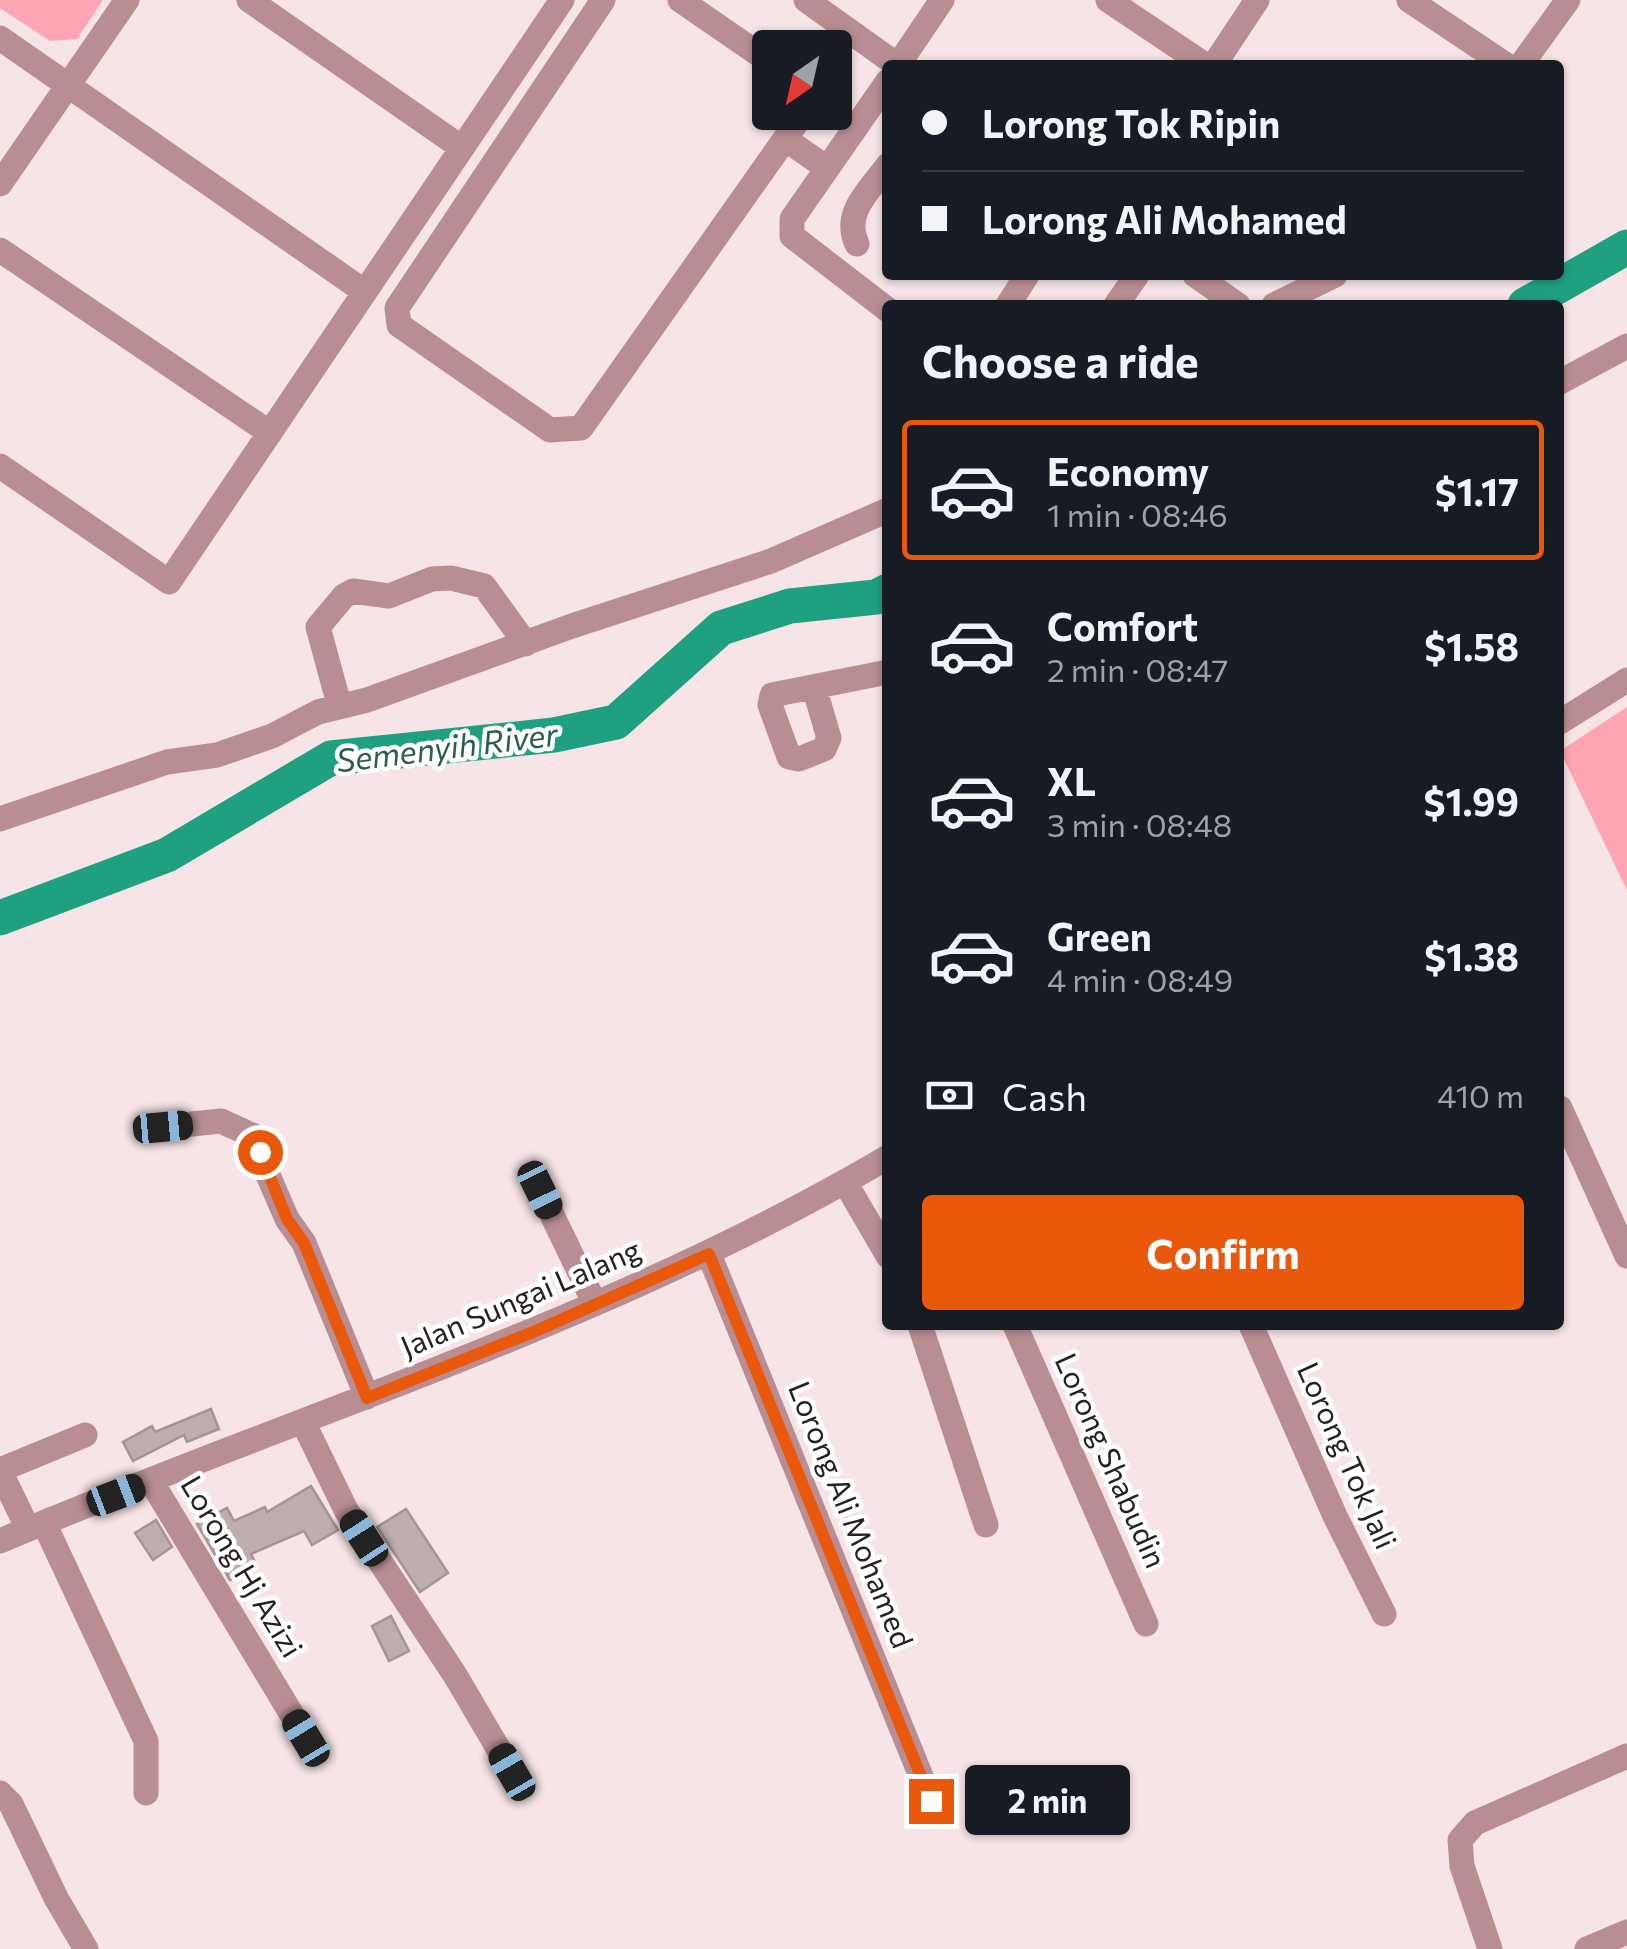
<!DOCTYPE html>
<html lang="en">
<head>
<meta charset="utf-8">
<style>
	:root { --surface:#171b24; --page:#242831; --text:#f1f3f6; --muted:#9ea1a6; --line:#363941; --accent:#ea580c }
	body { margin:0; font-family:Commissioner,sans-serif; background:var(--page); color:var(--text); height:100vh; display:flex; flex-direction:column; font-size:38px; white-space:nowrap }
	* { box-sizing:border-box; margin:0 }
	p { font-size:32px; color:var(--muted) }
	.icon { flex:none; width:55px; height:55px; fill:none; stroke:currentColor; stroke-width:2; stroke-linecap:round; stroke-linejoin:round }
	.map { position:relative; flex:1; overflow:hidden }
	.sheet { position:absolute; left:882px; top:300px; width:682px; height:1030px; display:flex; flex-direction:column; background:var(--surface); border-radius:10px; box-shadow:0 2px 8px #0004 }
	.sheet>* { flex:none }
	.top-card { position:absolute; left:882px; top:60px; width:682px; height:220px; border-radius:10px; box-shadow:0 2px 8px #0004; display:grid; align-content:center; height:220px; padding:0 40px; background:var(--surface) }
	.needle { width:65px; rotate:214deg }
	.buttons { position:absolute; left:752px; top:30px; display:grid; gap:20px }
	.buttons a { display:grid; place-items:center; width:100px; height:100px; border-radius:10px; background:var(--surface); box-shadow:0 2px 8px #0004; font-size:50px }
	.end { position:absolute; width:45px; height:45px; margin:-22px; border:12px solid #ea580c; background:#fff; box-shadow:0 0 0 5px #fff }
	.from { border-radius:50% }
	.bubble { position:absolute; height:70px; border-radius:10px; background:var(--surface); box-shadow:0 2px 8px #0004; font-size:32px; font-weight:700; line-height:70px; text-align:center }
	.car { position:absolute; width:30px; height:60px; margin:-30px -15px; border-radius:12px; box-shadow:0 0 8px 2px #0007; background:linear-gradient(#222 24%,#8ab4d8 0 40%,#222 0 76%,#8ab4d8 0 86%,#222 0) }
	.top-card b { display:flex; align-items:center; gap:35px; height:95px; font-size:38px }
	.top-card b+b { border-top:2px solid var(--line) }
	.top-card i { width:25px; height:25px; background:var(--text) }
	ul { padding:0; list-style:none }
	li { display:flex; align-items:center; gap:30px; height:140px; margin:0 20px 15px; padding:0 20px; border:5px solid transparent; border-radius:10px }
	li div { flex:1 }
	li b { display:block; font-size:38px }
	li em { font-style:normal; font-weight:700 }
	li.active { border-color:var(--accent) }
	li>.icon { width:90px; height:90px; stroke-width:1.5 }
	h2 { padding:0 40px; font-size:45px; line-height:120px }
	.pay { display:flex; align-items:center; gap:25px; height:110px; padding:0 40px; font-size:38px }
	.pay p { margin-inline-start:auto }
	.primary-button { display:flex; gap:20px; margin-top:auto; padding:20px 40px }
	.primary-button a { flex:1; height:115px; border-radius:10px; background:var(--accent); color:#fff; font-size:40px; font-weight:700; line-height:115px; text-align:center }
	.map>svg:first-child { display:block }
	.green { fill:#fda5b2 }
	.lines { fill:none; stroke-linecap:round; stroke-linejoin:round }
	.river { stroke:#1fa181; stroke-width:35 }
	.building { fill:#beaeaf; stroke:#a59596; stroke-width:2.5 }
	.minor { stroke:#b98e93; stroke-width:25 }
	.route { stroke:#ea580c; stroke-width:12 }
	.labels { text-anchor:middle; stroke-width:9; stroke-linejoin:round; paint-order:stroke }
	.street-label { font-size:30px; fill:#272121; stroke:#fff }
	.water-label { font-size:32px; font-style:italic; fill:#2c5d4e; stroke:#fff }
</style>
</head>
<body>
<div class="map">
<svg width="1627" height="1949" viewBox="0 0 1627 1949">
	<rect width="100%" height="100%" fill="#f6e4e6"/>
	<path class="green" d="M 0,0 L 103,0 L 77,39 L 50,41 L 0,8 Z
		M 1627,707 L 1627,890 L 1560,751 Z"/>
	<g class="lines">
		<path class="river" d="M 1525,305 L 1627,247
			M 0,918 L 167,855 L 331,758 L 554,735 L 616,722 L 721,628 L 790,606 L 876,597 L 888,591"/>
	</g>
	<path class="building" d="M 211,1409 L 219,1429 L 187,1442 L 184,1435 L 133,1461 L 123,1442 L 152,1426 L 155,1432 Z
		M 311,1486 L 338,1530 L 312,1545 L 304,1531 L 251,1554 L 257,1566 L 230,1580 L 197,1524 L 227,1508 L 234,1521 L 265,1507 L 267,1512 Z
		M 406,1509 L 448,1573 L 420,1592 L 377,1527 Z
		M 156,1520 L 172,1547 L 153,1560 L 135,1533 Z
		M 391,1616 L 409,1651 L 389,1661 L 372,1626 Z"/>
	<g class="lines">
		<path class="minor" d="M 249,0 L 462,148
			M 603,0 L 397,308 L 399,325 L 550,430 L 581,428 L 804,112
			M 680,0 L 770,62
			M 806,0 L 897,65
			M 1108,0 L 1205,65
			M 1409,0 L 1506,65
			M 0,38 L 365,292
			M 898,65 L 942,0
			M 1214,65 L 1257,0
			M 1521,65 L 1568,0
			M 888,81 L 792,219 L 792,236 L 888,310
			M 785,139 L 827,168
			M 0,184 L 127,0
			M 857,244 C 842,213 870,190 888,165
			M 0,250 L 270,433
			M 1195,275 L 1238,305
			M 1008,305 L 1027,275
			M 1116,305 L 1137,275
			M 1274,305 L 1335,275
			M 1560,382 L 1627,346
			M 0,466 L 169,582 L 562,0
			M 814,687 L 829,738 L 824,749 L 799,759 L 789,757 L 770,705 L 772,695 L 888,672
			M 339,704 L 318,627 L 344,596 L 353,591 L 389,596 L 432,579 L 451,578 L 484,586 L 526,644
			M 1560,722 L 1627,680
			M 0,819 L 167,762 L 217,755 L 272,736 L 318,712 L 367,700 L 572,626 L 771,561 L 888,510
			M 1560,1108 L 1627,1256
			M 163,1127 L 221,1121 L 254,1136 L 268,1175 L 287,1219 L 304,1243 L 367,1397
			M 845,1182 L 888,1256
			M 540,1190 L 595,1304
			M 709,1254 L 931,1801
			M 920,1325 L 986,1525
			M 1015,1325 L 1146,1624
			M 1251,1325 L 1335,1516 L 1384,1614
			M 303,1422 L 346,1510 L 455,1675 L 512,1772
			M 0,1470 L 85,1435
			M 0,1471 L 28,1529
			M 151,1481 L 306,1738
			M 44,1523 L 146,1741 L 146,1793
			M 0,1541 C 297,1415 608,1322 888,1157
			M 0,1793 L 11,1804 L 56,1898 L 86,1949
			M 1490,1949 L 1462,1866 L 1460,1840 L 1475,1823 L 1627,1756
			M 1587,1949 L 1627,1932"/>
	</g>
	<g class="lines">
		<path class="route" d="M 260,1152 L 287,1219 L 304,1243 L 367,1398 L 538,1330 L 709,1254 L 931,1801"/>
	</g>
	<g class="labels">
		<g class="street-label">
			<text transform="translate(521 1299) rotate(-23)" y="10">Jalan Sungai Lalang</text>
			<text transform="translate(1346 1456) rotate(66)" y="10">Lorong Tok Jali</text>
			<text transform="translate(1110 1461) rotate(66)" y="10">Lorong Shabudin</text>
			<text transform="translate(850 1515) rotate(68)" y="10">Lorong Ali Mohamed</text>
			<text transform="translate(241 1567) rotate(59)" y="10">Lorong Hj Azizi</text>
		</g>
		<g class="water-label">
			<text transform="translate(447 748) rotate(-7)" y="11">Semenyih River</text>
		</g>
	</g>
</svg>
<div class="buttons">
<a><svg class="needle" viewBox="-14 -14 28 28"><path d="M0-13l5 13h-10z" fill="#e53935"/><path d="M0 13l5-13h-10z" fill="#9ea1a6"/></svg></a>
</div>
<i class="end from" style="left:260px;top:1152px"></i>
<i class="end" style="left:931px;top:1801px"></i>
<div class="bubble" style="left:965px;top:1765px;width:165px">2 min</div>
<i class="car" style="left:163px;top:1127px;rotate:85deg"></i>
<i class="car" style="left:540px;top:1190px;rotate:154deg"></i>
<i class="car" style="left:116px;top:1495px;rotate:69deg"></i>
<i class="car" style="left:364px;top:1538px;rotate:327deg"></i>
<i class="car" style="left:306px;top:1738px;rotate:329deg"></i>
<i class="car" style="left:512px;top:1772px;rotate:330deg"></i>
<div class="top-card">
<b><i class="from"></i>Lorong Tok Ripin</b>
<b><i></i>Lorong Ali Mohamed</b>
</div>
<section class="sheet">
<h2>Choose a ride</h2>
<ul>
<li class="active"><svg class="icon" aria-label="car" viewBox="0 0 24 24"><path d="M5 17H2v-5l4-1 3-4h7l3 4 3 1v5h-3M9 17h6M6 11h13"/><circle cx="7" cy="17" r="2"/><circle cx="17" cy="17" r="2"/></svg><div><b>Economy</b><p>1 min · 08:46</p></div><em>$1.17</em></li>
<li><svg class="icon" aria-label="car" viewBox="0 0 24 24"><path d="M5 17H2v-5l4-1 3-4h7l3 4 3 1v5h-3M9 17h6M6 11h13"/><circle cx="7" cy="17" r="2"/><circle cx="17" cy="17" r="2"/></svg><div><b>Comfort</b><p>2 min · 08:47</p></div><em>$1.58</em></li>
<li><svg class="icon" aria-label="car" viewBox="0 0 24 24"><path d="M5 17H2v-5l4-1 3-4h7l3 4 3 1v5h-3M9 17h6M6 11h13"/><circle cx="7" cy="17" r="2"/><circle cx="17" cy="17" r="2"/></svg><div><b>XL</b><p>3 min · 08:48</p></div><em>$1.99</em></li>
<li><svg class="icon" aria-label="car" viewBox="0 0 24 24"><path d="M5 17H2v-5l4-1 3-4h7l3 4 3 1v5h-3M9 17h6M6 11h13"/><circle cx="7" cy="17" r="2"/><circle cx="17" cy="17" r="2"/></svg><div><b>Green</b><p>4 min · 08:49</p></div><em>$1.38</em></li>
</ul>
<div class="pay"><svg class="icon" aria-label="cash" viewBox="0 0 24 24"><path d="M3 7h18v10H3z"/><circle cx="12" cy="12" r="2"/></svg>Cash<p>410 m</p></div>
<div class="primary-button"><a>Confirm</a></div>
</section>
</div>
</body>
</html>
